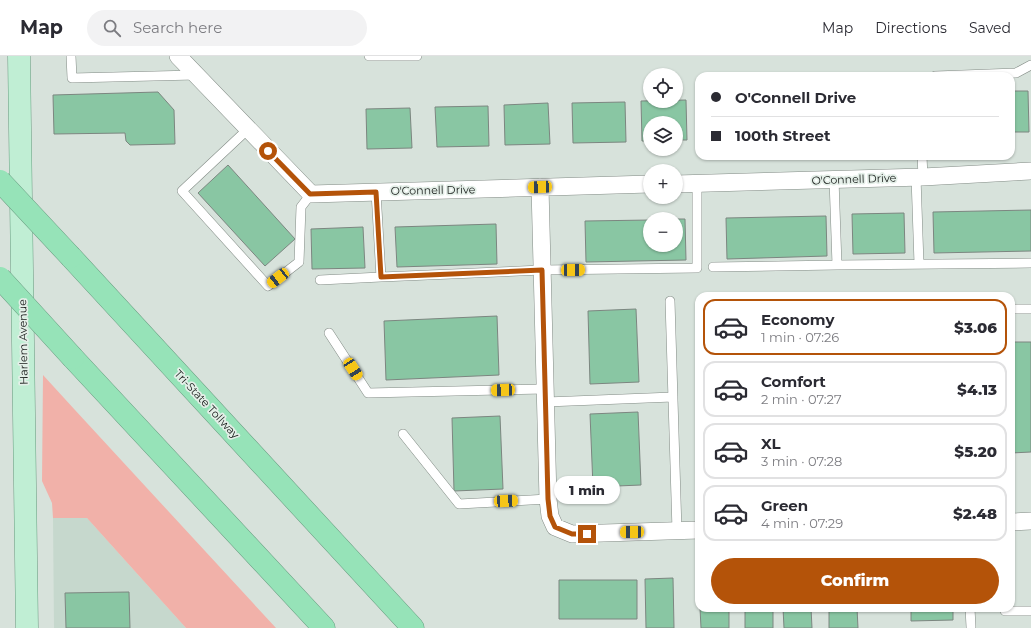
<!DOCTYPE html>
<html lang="en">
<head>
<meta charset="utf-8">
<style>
	:root { --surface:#fff; --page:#f2f2f3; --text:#2b2b33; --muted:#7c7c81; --line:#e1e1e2; --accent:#b45309 }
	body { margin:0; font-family:Montserrat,sans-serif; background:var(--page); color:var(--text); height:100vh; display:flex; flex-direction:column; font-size:15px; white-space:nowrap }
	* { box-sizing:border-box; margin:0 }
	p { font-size:13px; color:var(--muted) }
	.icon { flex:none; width:22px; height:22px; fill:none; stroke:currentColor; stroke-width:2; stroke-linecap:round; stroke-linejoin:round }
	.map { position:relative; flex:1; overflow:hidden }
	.drawer { position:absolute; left:695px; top:236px; width:320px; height:320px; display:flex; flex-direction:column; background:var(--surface); border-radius:12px; box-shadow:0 1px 3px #0004 }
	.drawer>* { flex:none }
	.top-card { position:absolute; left:695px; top:16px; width:320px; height:88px; border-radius:12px; box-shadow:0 1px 3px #0004; display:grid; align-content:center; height:88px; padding:0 16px; background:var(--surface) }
	.controls { position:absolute; left:643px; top:12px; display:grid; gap:8px }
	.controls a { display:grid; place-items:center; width:40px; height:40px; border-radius:50%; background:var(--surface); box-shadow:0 1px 3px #0004; font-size:20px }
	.end { position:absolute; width:18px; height:18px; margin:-9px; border:5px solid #b45309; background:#fff; box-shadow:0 0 0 2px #fff }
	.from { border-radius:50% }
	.bubble { position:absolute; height:28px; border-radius:14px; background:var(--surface); box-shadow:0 1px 3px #0004; font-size:13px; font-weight:800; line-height:28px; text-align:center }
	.car { position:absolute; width:12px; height:24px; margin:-12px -6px; border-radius:5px; box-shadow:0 0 3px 1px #0007; background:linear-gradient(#f5c518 24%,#345 0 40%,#f5c518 0 76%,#345 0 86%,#f5c518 0) }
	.top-card b { display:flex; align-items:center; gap:14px; height:38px; font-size:15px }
	.top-card b+b { border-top:1px solid var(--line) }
	.top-card i { width:10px; height:10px; background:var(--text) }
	ul { padding:7px 0 0; list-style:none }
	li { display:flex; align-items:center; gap:12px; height:56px; margin:0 8px 6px; padding:0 8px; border:2px solid var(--line); border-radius:12px }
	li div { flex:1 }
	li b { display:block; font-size:15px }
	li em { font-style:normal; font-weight:800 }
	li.current { border-color:var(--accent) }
	li>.icon { width:36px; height:36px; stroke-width:1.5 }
	.action { display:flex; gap:8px; margin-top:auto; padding:8px 16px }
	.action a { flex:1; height:46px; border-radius:24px; background:var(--accent); color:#fff; font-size:16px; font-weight:800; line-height:46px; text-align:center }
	header { display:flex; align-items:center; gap:24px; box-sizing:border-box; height:56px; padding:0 20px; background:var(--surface); border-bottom:1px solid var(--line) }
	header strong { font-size:19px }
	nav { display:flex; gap:22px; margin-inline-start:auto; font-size:14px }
	.search { width:280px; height:36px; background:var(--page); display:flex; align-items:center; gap:10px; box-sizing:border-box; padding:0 14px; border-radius:22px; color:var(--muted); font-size:15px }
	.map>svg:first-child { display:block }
	.built { fill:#c6d8cd }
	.green { fill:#f1b1a9 }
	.building { fill:#89c6a3; stroke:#7c8680 }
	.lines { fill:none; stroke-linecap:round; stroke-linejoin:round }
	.service-casing { stroke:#828b85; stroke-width:10 }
	.minor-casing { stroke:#828b85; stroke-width:18 }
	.primary-casing { stroke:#699c80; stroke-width:23 }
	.motorway-casing { stroke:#699c80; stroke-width:23 }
	.service { stroke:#fff; stroke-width:9 }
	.minor { stroke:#fff; stroke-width:17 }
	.primary { stroke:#c0eed4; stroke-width:22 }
	.motorway { stroke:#96e3b8; stroke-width:22 }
	.motorway-bridge-casing { stroke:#699c80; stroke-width:23; stroke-linecap:butt }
	.motorway-bridge { stroke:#96e3b8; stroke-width:22 }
	.route { stroke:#b45309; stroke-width:5 }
	.labels { text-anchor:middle; stroke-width:3.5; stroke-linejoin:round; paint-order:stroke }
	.street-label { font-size:11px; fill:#151917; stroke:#e4efe8 }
</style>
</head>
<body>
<header>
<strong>Map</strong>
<div class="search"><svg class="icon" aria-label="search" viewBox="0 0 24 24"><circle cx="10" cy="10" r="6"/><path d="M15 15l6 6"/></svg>Search here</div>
<nav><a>Map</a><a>Directions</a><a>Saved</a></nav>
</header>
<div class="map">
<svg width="1031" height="572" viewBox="0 0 1031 572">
	<rect width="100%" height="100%" fill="#d7e2db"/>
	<path class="built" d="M 53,462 L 87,462 L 186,572 L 54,572 Z"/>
	<path class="green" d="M 43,319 L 75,354 L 276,572 L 186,572 L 87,462 L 53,462 L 52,447 L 42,425 Z"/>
	<path class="building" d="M 1011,35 L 1028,35 L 1029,76 L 1011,76 Z
		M 158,36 L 174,54 L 175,88 L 130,89 L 126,85 L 125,77 L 54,78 L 53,39 Z
		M 686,44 L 687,84 L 676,84 L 676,67 L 650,67 L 650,85 L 642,85 L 641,45 Z
		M 625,46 L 626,86 L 573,87 L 572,47 Z
		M 548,47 L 550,88 L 505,89 L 504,49 Z
		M 488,50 L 489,90 L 437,91 L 435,51 Z
		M 410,52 L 412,92 L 367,93 L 366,53 Z
		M 228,109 L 295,183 L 265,210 L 198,137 Z
		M 1031,154 L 1031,195 L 934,197 L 933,156 Z
		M 904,157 L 905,197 L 853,198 L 852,158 Z
		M 826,160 L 827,200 L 727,203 L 726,162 Z
		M 676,163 L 685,163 L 686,204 L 586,206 L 585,165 L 650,164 L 650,189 L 676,189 Z
		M 496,168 L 497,208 L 397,211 L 395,171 Z
		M 363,171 L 365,212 L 312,213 L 311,173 Z
		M 636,253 L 639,326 L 590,328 L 588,255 Z
		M 497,260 L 499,319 L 386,324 L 384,265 Z
		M 1011,286 L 1031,286 L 1031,396 L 1011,397 Z
		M 638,356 L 641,429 L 593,431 L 590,358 Z
		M 500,360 L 503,433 L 454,435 L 452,362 Z
		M 673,522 L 674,572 L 646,572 L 645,523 Z
		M 559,524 L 637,524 L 637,563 L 559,563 Z
		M 129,536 L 130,572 L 66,572 L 65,537 Z
		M 700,552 L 729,552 L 729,572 L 701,572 Z
		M 745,552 L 773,552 L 773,572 L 745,572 Z
		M 783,552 L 811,552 L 812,572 L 784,572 Z
		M 829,552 L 857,552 L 858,572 L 829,572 Z
		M 911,552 L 953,552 L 953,564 L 911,565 Z"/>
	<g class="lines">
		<defs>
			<path id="service" d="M 71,0 L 72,22 L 195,19
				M 369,0 L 417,0
				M 935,20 L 1016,17 L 1031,9
				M 247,74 L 182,135 L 268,230 L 299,206 L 301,151 L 311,138
				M 922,100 L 923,121
				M 916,121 L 919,208
				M 376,136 L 381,221 L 542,214 L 697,212 L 697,127
				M 837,209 L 1031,207
				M 713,211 L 837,209 L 834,123
				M 320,224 L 381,221
				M 670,245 L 677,475
				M 1011,253 L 1031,253
				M 329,277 L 368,337 L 545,333
				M 546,346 L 673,341
				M 403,378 L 459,448 L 548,443
				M 970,552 L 971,571
				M 1005,555 L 1031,555"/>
			<path id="minor" d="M 178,0 L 311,138 L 650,128
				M 676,128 L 923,121 L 1031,115
				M 540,131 L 548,443 L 550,460 L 555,471 L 572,478 L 699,474
				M 1011,466 L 1031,465"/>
			<path id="primary" d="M 19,0 L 27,572"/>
			<path id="motorway" d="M 71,201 L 413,572
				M 73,302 L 324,572"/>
		</defs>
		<use href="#service" class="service-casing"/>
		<use href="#minor" class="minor-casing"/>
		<use href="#primary" class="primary-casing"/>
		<use href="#motorway" class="motorway-casing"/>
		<use href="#service" class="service"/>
		<use href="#minor" class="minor"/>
		<use href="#primary" class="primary"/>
		<use href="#motorway" class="motorway"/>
		<defs>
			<path id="motorway-bridge" d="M 0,125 L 71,201
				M 0,222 L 73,302"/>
		</defs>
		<use href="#motorway-bridge" class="motorway-bridge-casing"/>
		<use href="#motorway-bridge" class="motorway-bridge"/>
	</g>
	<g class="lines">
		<path class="route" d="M 268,95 L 310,138 L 376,136 L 381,221 L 542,214 L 548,443 L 550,460 L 555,471 L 572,478 L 587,478"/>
	</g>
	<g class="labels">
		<g class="street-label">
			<text transform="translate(854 123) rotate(-2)" y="4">O'Connell Drive</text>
			<text transform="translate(433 134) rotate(-1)" y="4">O'Connell Drive</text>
			<text transform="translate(23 286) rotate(-91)" y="4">Harlem Avenue</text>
			<text transform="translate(207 348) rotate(47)" y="4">Tri-State Tollway</text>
		</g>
	</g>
</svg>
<div class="controls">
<a><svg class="icon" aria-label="locate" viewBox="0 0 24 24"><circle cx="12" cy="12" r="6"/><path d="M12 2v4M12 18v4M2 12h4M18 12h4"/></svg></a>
<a><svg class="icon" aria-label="layers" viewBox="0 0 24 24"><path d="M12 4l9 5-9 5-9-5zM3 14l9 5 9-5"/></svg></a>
<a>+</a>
<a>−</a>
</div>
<i class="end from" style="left:268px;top:95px"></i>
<i class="end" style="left:587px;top:478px"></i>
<div class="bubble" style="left:554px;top:420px;width:66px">1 min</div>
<i class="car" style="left:540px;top:131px;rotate:268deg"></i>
<i class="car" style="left:573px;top:214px;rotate:89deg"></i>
<i class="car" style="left:278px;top:222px;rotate:232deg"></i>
<i class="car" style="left:353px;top:313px;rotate:147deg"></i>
<i class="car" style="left:503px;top:334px;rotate:268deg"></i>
<i class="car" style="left:506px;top:445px;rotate:87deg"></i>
<i class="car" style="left:632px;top:476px;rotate:269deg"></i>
<div class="top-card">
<b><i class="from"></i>O'Connell Drive</b>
<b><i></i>100th Street</b>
</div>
<section class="drawer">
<ul>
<li class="current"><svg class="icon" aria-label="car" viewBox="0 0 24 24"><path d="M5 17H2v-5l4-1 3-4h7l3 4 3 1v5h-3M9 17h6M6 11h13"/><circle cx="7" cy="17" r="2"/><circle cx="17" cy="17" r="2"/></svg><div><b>Economy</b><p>1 min · 07:26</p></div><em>$3.06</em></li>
<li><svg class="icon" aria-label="car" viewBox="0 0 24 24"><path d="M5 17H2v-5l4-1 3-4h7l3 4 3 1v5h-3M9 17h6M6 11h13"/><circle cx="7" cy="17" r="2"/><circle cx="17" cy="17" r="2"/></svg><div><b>Comfort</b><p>2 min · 07:27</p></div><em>$4.13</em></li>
<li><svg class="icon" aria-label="car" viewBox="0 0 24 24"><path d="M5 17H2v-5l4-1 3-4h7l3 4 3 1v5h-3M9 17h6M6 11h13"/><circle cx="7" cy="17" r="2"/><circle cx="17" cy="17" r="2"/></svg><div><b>XL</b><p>3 min · 07:28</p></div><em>$5.20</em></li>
<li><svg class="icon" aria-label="car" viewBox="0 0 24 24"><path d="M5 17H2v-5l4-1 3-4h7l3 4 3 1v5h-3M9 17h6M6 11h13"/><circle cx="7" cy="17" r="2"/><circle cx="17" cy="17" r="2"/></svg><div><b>Green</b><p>4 min · 07:29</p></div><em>$2.48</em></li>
</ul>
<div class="action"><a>Confirm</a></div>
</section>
</div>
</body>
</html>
